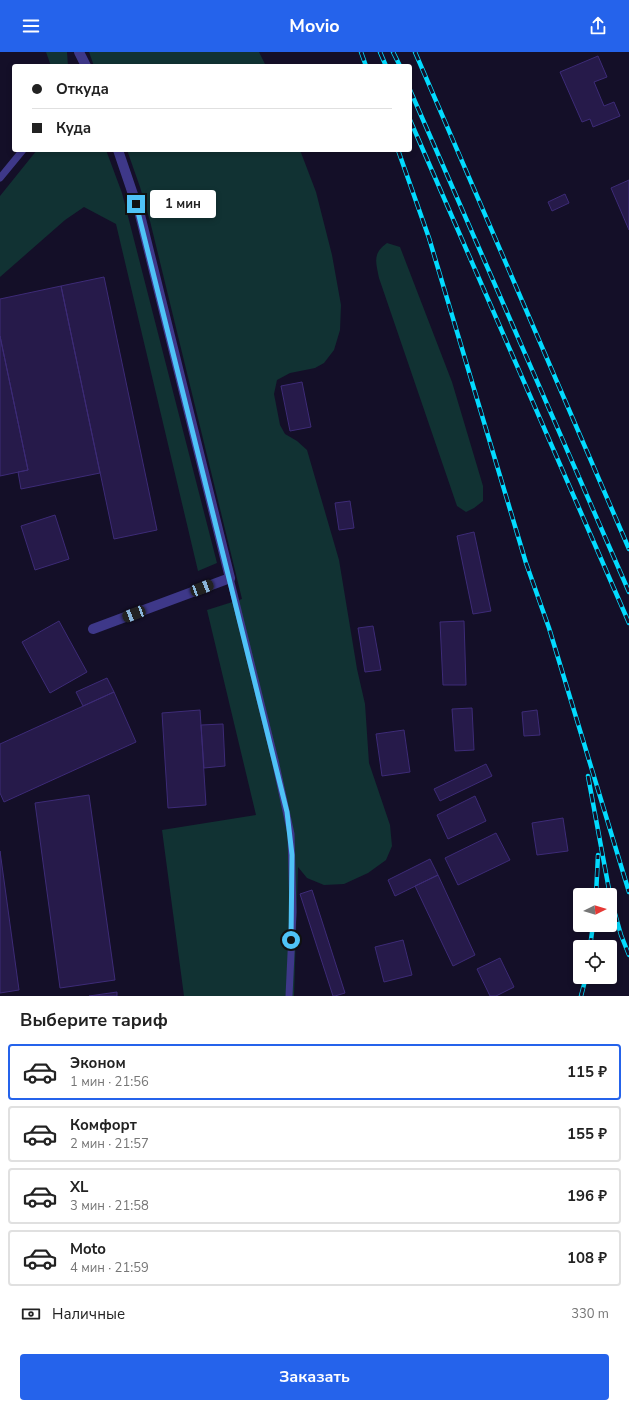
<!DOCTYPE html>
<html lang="ru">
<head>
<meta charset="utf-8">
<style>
	:root { --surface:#fff; --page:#f2f2f2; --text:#222; --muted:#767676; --line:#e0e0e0; --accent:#2563eb }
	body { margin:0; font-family:"Nunito Sans",sans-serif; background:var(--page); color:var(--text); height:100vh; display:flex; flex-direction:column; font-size:15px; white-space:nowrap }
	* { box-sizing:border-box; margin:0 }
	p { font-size:13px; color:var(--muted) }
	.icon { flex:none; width:22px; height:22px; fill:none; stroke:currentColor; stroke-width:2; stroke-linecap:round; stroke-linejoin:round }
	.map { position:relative; height:944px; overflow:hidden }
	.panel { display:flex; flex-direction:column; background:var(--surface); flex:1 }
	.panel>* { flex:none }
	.top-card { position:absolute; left:12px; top:12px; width:400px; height:88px; border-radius:4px; box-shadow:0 2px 6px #0003; display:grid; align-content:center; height:88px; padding:0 20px; background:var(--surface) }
	.needle { width:26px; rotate:85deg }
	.tools { position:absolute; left:573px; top:836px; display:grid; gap:8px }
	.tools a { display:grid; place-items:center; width:44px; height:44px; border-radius:4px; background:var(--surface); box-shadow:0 2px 6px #0003; font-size:20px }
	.end { position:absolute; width:18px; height:18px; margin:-9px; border:5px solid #4fc3f7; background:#111; box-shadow:0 0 0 2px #111 }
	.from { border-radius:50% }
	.bubble { position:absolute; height:28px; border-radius:4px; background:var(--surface); box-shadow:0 2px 6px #0003; font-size:13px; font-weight:700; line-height:28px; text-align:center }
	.car { position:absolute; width:12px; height:24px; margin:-12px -6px; border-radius:5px; box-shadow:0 0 3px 1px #0007; background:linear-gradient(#222 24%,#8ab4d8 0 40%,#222 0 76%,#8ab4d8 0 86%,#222 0) }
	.top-card b { display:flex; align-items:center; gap:14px; height:38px; font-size:15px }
	.top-card b+b { border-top:1px solid var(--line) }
	.top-card i { width:10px; height:10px; background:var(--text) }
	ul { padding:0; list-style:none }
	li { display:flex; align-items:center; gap:12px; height:56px; margin:0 8px 6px; padding:0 12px; border:2px solid var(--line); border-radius:4px }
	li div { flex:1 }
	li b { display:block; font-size:15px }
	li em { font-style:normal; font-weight:700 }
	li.on { border-color:var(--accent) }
	li>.icon { width:36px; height:36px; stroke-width:1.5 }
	h2 { padding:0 20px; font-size:18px; line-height:48px }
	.pay { display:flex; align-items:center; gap:10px; height:44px; padding:0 20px; font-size:15px }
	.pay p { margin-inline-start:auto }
	.cta { display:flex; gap:8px; margin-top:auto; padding:8px 20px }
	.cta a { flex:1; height:46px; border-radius:4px; background:var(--accent); color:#fff; font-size:16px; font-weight:700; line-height:46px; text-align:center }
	header { display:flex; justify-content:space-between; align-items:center; height:52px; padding:0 20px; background:var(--accent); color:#fff; font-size:18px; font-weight:700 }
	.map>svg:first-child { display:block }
	.green { fill:#113233 }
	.building { fill:#261a4a; stroke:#3d2b77 }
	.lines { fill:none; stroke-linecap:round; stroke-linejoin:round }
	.service { stroke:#3e3889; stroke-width:7 }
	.minor { stroke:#3e3889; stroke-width:10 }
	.rail-casing { stroke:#02dbff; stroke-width:4.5 }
	.rail { stroke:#140f28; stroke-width:3; stroke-dasharray:9; stroke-linecap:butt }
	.route { stroke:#4fc3f7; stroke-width:5 }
</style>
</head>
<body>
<header><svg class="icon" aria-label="menu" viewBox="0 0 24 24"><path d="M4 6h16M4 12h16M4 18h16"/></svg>Movio<svg class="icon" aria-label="share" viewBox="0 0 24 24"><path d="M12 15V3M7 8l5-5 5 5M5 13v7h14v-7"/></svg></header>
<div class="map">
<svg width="629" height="944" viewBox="0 0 629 944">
	<rect width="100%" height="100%" fill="#140f28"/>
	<path class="green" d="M 46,0 L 67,0 L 68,14 L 51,14 Z
		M 89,0 L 259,0 L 266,14 L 94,14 Z
		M 37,98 L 106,98 L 122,141 L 217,511 L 198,519 L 116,172 L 84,155 L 65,168 L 0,225 L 0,144 Z
		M 127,98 L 300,98 L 316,140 L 332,203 L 341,253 L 340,278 L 334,298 L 324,311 L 315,316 L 290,321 L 277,328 L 274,342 L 280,373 L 285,382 L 297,389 L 307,398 L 339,508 L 357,617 L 365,652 L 369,711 L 390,773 L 392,794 L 386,808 L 368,821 L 344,832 L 324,833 L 307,826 L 298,815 L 294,944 L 184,944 L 162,778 L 256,763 L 207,558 L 242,547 L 150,169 L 140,135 Z
		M 387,191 L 400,195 L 452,330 L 483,434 L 483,449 L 474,456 L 466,460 L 457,454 L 379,226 C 376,210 372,202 387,191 Z"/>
	<path class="building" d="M 598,4 L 607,25 L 594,30 L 604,54 L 614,50 L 620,64 L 593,75 L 590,67 L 582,70 L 560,20 Z
		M 629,128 L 629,178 L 611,136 Z
		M 565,142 L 569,151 L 552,159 L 548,150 Z
		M 104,225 L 157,478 L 114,487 L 61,234 Z
		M 61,234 L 100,421 L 21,437 L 18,420 L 28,418 L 0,284 L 0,247 Z
		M 0,284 L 28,418 L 0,424 Z
		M 302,330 L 311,375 L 290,379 L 281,334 Z
		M 350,449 L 354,476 L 339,478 L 335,451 Z
		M 55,463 L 69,507 L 35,518 L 21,474 Z
		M 474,480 L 491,559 L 473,562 L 457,484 Z
		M 59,569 L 87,620 L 50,641 L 22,590 Z
		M 464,569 L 466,633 L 443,633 L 440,570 Z
		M 373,574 L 381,618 L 365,620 L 358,576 Z
		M 107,626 L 114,640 L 83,654 L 76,640 Z
		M 114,640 L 136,690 L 4,750 L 0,741 L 0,692 Z
		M 472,656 L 474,698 L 455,699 L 452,657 Z
		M 200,658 L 206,753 L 168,756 L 162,661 Z
		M 537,658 L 540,683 L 524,684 L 522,660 Z
		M 223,672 L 225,714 L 204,716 L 201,673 Z
		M 404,678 L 410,720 L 382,724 L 376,682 Z
		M 486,712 L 492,724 L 440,749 L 434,737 Z
		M 89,743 L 115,928 L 60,936 L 35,751 Z
		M 475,744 L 486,769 L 448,787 L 437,763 Z
		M 563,766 L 568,799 L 537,803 L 532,771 Z
		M 496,781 L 510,808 L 458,833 L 445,806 Z
		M 0,799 L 19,938 L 0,941 Z
		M 430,807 L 438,823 L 395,844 L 388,828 Z
		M 438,823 L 475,903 L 453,914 L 415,834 Z
		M 312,838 L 345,941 L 335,944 L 333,944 L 300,842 Z
		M 403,888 L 412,923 L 384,930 L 375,895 Z
		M 500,906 L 514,935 L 496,944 L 490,944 L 477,917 Z
		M 117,940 L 117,944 L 89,944 Z"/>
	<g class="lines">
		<path class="service" d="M 0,126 L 23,98
			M 230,526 L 275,708 L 291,782 L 293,860 L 289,944"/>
		<path class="minor" d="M 79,0 L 86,14
			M 93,577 L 230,526 L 140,163 L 118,98"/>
		<defs>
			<path id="rail" d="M 361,0 L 366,14
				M 380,0 L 386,14
				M 393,0 L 400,14
				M 415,0 L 629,497
				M 410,38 L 629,540
				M 410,68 L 629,571
				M 398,98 L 429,186 L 526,511 L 549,576 L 629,840
				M 588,724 L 610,843
				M 596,843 L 598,803
				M 610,844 L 621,883 L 629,903
				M 590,895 L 593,873
				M 581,944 L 586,925"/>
		</defs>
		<use href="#rail" class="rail-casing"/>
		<use href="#rail" class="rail"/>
	</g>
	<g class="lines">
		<path class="route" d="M 136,152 L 287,760 L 292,803 L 291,888"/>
	</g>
</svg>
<div class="tools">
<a><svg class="needle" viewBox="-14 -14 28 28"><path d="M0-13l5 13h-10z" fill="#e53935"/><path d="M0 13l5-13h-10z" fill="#767676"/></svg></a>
<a><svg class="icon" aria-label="locate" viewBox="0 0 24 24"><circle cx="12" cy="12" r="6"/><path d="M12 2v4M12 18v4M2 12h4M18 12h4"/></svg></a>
</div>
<i class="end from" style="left:291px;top:888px"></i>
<i class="end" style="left:136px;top:152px"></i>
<div class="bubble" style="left:150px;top:138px;width:66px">1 мин</div>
<i class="car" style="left:202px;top:536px;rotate:69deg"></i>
<i class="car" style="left:134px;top:562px;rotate:249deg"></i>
<div class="top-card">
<b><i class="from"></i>Откуда</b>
<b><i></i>Куда</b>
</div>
</div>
<section class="panel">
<h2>Выберите тариф</h2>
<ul>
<li class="on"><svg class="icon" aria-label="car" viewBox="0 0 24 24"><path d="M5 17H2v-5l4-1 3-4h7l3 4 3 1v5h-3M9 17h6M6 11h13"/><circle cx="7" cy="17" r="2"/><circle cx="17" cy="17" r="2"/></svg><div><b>Эконом</b><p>1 мин · 21:56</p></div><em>115 ₽</em></li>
<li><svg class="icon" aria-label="car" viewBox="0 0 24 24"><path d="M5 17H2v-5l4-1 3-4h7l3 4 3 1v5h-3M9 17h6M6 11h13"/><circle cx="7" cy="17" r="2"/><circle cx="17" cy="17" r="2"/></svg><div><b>Комфорт</b><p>2 мин · 21:57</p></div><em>155 ₽</em></li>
<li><svg class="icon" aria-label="car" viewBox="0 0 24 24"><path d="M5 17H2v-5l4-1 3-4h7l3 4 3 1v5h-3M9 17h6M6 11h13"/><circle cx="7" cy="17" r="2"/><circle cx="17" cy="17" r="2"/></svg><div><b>XL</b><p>3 мин · 21:58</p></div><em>196 ₽</em></li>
<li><svg class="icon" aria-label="car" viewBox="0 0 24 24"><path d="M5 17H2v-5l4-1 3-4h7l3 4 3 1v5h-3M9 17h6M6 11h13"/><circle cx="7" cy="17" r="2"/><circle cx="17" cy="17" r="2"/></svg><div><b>Moto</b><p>4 мин · 21:59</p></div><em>108 ₽</em></li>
</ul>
<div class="pay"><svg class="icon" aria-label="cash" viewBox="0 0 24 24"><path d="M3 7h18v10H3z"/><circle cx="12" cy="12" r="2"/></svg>Наличные<p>330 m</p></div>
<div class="cta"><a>Заказать</a></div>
</section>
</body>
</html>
